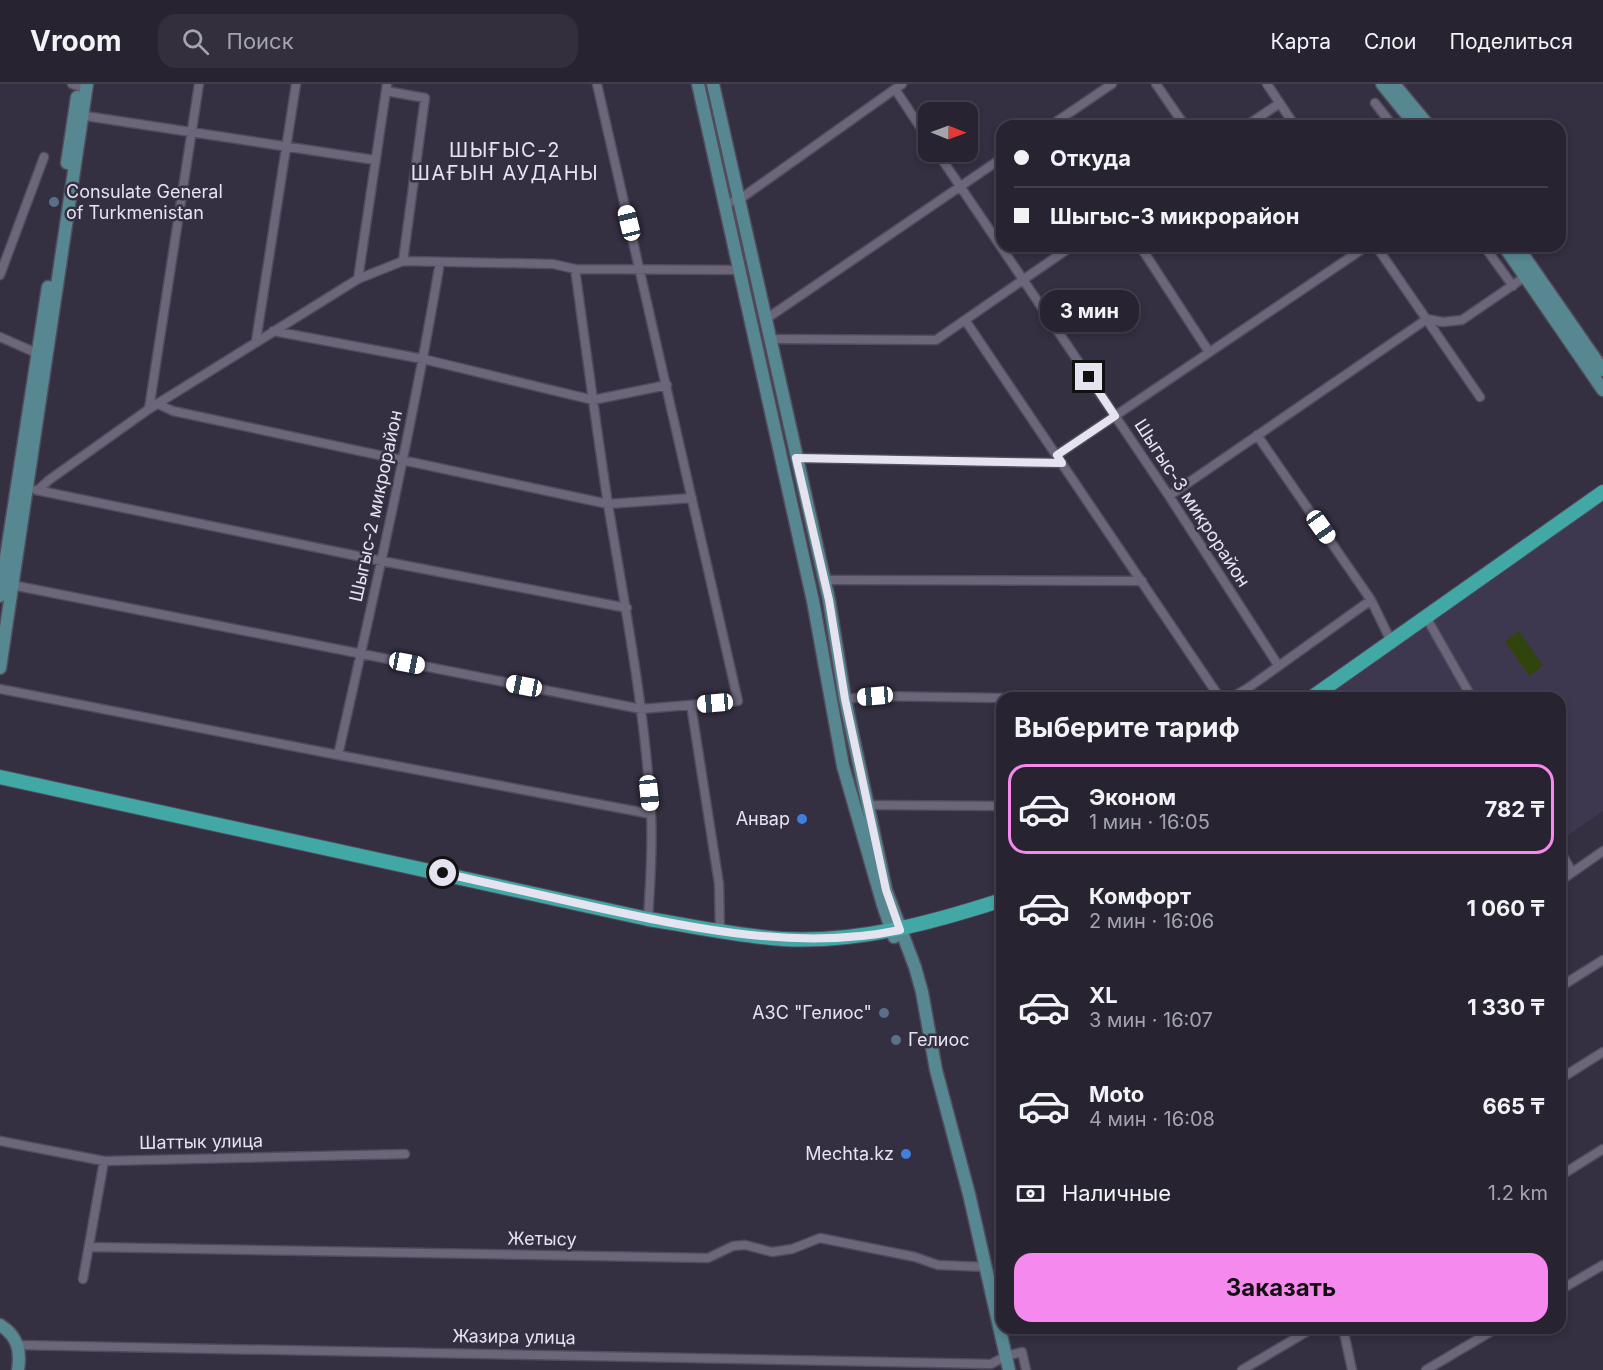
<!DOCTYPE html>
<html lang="ru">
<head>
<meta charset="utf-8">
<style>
	:root { --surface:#272331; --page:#332f3d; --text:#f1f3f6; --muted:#a4a4ab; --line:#43404d; --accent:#f689ee }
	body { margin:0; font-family:Inter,sans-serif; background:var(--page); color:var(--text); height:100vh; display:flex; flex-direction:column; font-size:22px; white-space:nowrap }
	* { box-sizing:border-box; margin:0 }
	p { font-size:20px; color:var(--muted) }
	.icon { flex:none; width:33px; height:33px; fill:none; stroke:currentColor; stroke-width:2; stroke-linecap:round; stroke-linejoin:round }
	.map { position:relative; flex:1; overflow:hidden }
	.side { position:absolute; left:996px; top:608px; width:570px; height:642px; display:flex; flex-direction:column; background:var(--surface); border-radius:18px; box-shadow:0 3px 9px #0003,0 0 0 2px var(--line) }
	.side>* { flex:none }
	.top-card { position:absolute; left:996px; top:36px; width:570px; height:132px; border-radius:18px; box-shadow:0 3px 9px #0003,0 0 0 2px var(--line); display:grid; align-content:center; height:132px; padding:0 18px; background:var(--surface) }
	.needle { width:39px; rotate:91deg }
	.buttons { position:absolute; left:918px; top:18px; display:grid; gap:12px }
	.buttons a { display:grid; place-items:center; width:60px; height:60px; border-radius:12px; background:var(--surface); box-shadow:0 3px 9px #0003,0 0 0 2px var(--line); font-size:30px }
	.end { position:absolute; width:27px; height:27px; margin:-14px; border:8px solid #e6e3f0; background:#111; box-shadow:0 0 0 3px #111 }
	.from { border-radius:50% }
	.bubble { position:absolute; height:42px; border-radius:18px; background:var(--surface); box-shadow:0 3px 9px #0003,0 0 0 2px var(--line); font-size:20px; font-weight:700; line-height:42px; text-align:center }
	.car { position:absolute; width:18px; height:36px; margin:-18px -9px; border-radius:8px; box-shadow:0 0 4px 2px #0007; background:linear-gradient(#fff 24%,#345 0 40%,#fff 0 76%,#345 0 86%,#fff 0) }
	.top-card b { display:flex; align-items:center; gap:21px; height:57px; font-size:22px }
	.top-card b+b { border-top:2px solid var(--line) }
	.top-card i { width:15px; height:15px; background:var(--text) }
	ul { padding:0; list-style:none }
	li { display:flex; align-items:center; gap:18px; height:90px; margin:0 12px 9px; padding:0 6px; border:3px solid transparent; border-radius:18px }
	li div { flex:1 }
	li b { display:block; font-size:22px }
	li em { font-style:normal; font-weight:700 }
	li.on { border-color:var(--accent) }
	li>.icon { width:54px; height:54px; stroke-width:1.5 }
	h2 { padding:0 18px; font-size:27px; line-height:72px }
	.pay { display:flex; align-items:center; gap:15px; height:66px; padding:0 18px; font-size:22px }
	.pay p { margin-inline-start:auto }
	.cta { display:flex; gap:12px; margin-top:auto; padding:12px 18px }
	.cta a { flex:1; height:69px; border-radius:18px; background:var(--accent); color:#111; font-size:24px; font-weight:700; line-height:69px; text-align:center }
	header { display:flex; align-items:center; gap:36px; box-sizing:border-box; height:84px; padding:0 30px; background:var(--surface); border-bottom:2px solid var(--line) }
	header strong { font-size:28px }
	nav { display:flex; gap:33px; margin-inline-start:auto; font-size:21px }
	.search { width:420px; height:54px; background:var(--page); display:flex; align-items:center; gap:15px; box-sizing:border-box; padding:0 21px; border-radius:18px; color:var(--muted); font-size:22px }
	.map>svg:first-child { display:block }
	.built { fill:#3e3750 }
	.green { fill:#31440d }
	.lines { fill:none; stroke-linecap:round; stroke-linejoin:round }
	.street-casing { stroke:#514c5c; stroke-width:11 }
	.secondary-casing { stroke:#514c5c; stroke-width:15 }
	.primary-casing { stroke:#514c5c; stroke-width:16 }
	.street { stroke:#6c667b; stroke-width:8 }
	.secondary { stroke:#578791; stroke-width:12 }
	.primary { stroke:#41a8a6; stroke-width:14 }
	.route { stroke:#e6e3f0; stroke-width:8 }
	.service-dot { fill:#5c6f8a; stroke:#342f41; stroke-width:2 }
	.shop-dot { fill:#3f7fe0; stroke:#342f41; stroke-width:2 }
	.labels { text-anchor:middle; stroke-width:5; stroke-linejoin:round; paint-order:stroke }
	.poi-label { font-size:18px; fill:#e6e3f0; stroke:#342f41; text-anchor:end }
	.street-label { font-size:18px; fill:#e6e3f0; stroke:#342f41 }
	.neighbourhood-label { font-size:20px; letter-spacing:1.5px; fill:#e6e3f0; stroke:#342f41 }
</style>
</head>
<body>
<header>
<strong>Vroom</strong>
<div class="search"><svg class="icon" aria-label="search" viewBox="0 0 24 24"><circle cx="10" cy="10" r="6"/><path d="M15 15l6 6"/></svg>Поиск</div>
<nav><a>Карта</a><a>Слои</a><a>Поделиться</a></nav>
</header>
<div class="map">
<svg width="1603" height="1286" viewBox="0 0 1603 1286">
	<rect width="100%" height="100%" fill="#342f41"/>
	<path class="built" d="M 1603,410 L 1603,727 L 1560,757 L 1560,614 L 1312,614 Z"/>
	<path class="green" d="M 1519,547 L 1543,582 L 1529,592 L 1505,557 Z"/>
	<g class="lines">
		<defs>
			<path id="street" d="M 72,0 L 86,5
				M 1156,0 L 1185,42
				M 1267,0 L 1295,42
				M 895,5 L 928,55
				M 386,7 L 425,14 L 403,177
				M 1375,19 L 1393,42
				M 79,31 L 375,76
				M 1050,42 L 1112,0
				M 1246,42 L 1280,19
				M 937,68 L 1169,412 L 1278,581
				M 725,120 L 740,115 L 902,0
				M 1140,162 L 1209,268
				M 1376,162 L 1480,313
				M 1484,162 L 1513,202
				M 575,185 C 586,264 596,342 608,420 C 625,523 645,625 651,730 C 653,765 650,800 648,835
				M 0,191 L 44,73
				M 358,195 L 387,0
				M 766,235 L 1002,74
				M 965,236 L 1220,614
				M 273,247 L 423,275 L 593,316 L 667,301
				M 0,253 L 41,271
				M 770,255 L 936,256 L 1072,162
				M 256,257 L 296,0
				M 158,320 L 173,327 L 608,420 L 692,414
				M 149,325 L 199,0
				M 1257,351 L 1371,516 L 1391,557
				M 1057,371 L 1367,162
				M 796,374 L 1062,379
				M 36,406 L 382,477 L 627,524
				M 38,406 L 49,396 L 149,325 L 358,195 L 403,177 L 553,180 L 575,185 L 740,186
				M 1169,412 L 1427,235 L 1443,238 L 1462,236 L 1529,190
				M 824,496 L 1142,497
				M 7,500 L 641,625 L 738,617 L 597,0
				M 1426,533 L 1472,614
				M 0,605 L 338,671 L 651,730
				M 1231,614 L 1248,604 L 1371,516
				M 845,615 L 875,612 L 1002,614
				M 691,621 L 719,800 L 720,847
				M 338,671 C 375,507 412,344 440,178
				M 868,721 L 1002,722
				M 1560,767 L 1572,788
				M 1560,797 L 1603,767
				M 1560,903 L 1603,876
				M 1560,995 L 1603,968
				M 0,1057 L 104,1077 L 405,1070
				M 1560,1092 L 1603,1065
				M 89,1163 L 708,1174 L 733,1162 L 745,1161 L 772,1168 L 792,1165 L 820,1154 L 915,1173 L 938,1181 L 986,1183
				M 83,1195 L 104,1077
				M 1560,1206 L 1603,1181
				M 1343,1244 L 1352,1286
				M 18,1261 L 991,1280 L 1006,1272 L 1022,1268 L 1026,1286
				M 1242,1286 L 1313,1244
				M 1426,1286 L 1497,1244"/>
			<path id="secondary" d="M 698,0 L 813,517 L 843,682 L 883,821 L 894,853
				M 713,0 L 829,516 L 845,615 L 886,806 L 915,883 L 922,908 L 936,986 L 969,1110 L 1009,1286
				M 1382,0 L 1416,42
				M 1394,0 L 1429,42
				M 67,79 L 77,13
				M 1504,162 L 1603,306
				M 1517,162 L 1603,286
				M 0,512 L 48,203
				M 0,584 L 87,0
				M 0,1241 C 18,1252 21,1267 18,1286"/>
			<path id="primary" d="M 1311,614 L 1603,408
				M 0,693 L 648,835 C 693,842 738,852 783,855 C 858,859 931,839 1002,816"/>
		</defs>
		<use href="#street" class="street-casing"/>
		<use href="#secondary" class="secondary-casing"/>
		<use href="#primary" class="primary-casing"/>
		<use href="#street" class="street"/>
		<use href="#secondary" class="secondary"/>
		<use href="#primary" class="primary"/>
	</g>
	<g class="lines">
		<path class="route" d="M 443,789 C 495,801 547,812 599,824 C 697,845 800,867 900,846 L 886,806 L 845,615 L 829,516 L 796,374 L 1062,379 L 1057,371 L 1115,332 L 1089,293"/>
	</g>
	<g class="service-dot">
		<circle cx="54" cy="118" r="6"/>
		<circle cx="884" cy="929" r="6"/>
		<circle cx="896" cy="956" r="6"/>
	</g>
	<g class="shop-dot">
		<circle cx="802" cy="735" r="6"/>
		<circle cx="906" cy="1070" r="6"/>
	</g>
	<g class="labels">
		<g class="poi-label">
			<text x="66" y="114" text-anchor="start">Consulate General<tspan x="66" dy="21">of Turkmenistan</tspan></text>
			<text x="790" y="741">Анвар</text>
			<text x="872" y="935">АЗС "Гелиос"</text>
			<text x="908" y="962" text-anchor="start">Гелиос</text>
			<text x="894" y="1076">Mechta.kz</text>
		</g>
		<g class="street-label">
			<text transform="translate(1192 419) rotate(57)" y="6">Шыгыс-3 микрорайон</text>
			<text transform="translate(376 422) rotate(-78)" y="6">Шыгыс-2 микрорайон</text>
			<text transform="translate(201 1058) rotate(-1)" y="6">Шаттык улица</text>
			<text transform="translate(542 1155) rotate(1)" y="6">Жетысу</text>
			<text transform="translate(514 1253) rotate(1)" y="6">Жазира улица</text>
		</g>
		<g class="neighbourhood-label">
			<text x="505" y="73">ШЫҒЫС-2<tspan x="505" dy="23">ШАҒЫН АУДАНЫ</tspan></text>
		</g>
	</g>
</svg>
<div class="buttons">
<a><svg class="needle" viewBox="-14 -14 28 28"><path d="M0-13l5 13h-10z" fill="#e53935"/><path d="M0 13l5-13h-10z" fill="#a4a4ab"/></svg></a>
</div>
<i class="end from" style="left:443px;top:789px"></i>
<i class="end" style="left:1089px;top:293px"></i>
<div class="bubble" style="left:1040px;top:206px;width:99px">3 мин</div>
<i class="car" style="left:629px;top:139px;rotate:346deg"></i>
<i class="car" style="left:1321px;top:443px;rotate:145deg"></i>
<i class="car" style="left:407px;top:579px;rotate:101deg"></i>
<i class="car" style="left:524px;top:602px;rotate:281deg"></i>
<i class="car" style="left:875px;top:612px;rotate:265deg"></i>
<i class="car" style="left:715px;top:619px;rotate:265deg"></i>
<i class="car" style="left:649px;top:709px;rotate:174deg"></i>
<div class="top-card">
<b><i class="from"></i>Откуда</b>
<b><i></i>Шыгыс-3 микрорайон</b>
</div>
<section class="side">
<h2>Выберите тариф</h2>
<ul>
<li class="on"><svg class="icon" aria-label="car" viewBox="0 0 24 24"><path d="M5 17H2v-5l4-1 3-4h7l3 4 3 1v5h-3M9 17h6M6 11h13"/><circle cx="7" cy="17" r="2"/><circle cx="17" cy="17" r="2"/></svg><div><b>Эконом</b><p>1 мин · 16:05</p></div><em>782 ₸</em></li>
<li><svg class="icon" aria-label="car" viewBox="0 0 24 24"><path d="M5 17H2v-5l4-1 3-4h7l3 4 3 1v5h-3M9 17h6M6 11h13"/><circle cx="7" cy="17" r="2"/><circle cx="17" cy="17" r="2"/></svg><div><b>Комфорт</b><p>2 мин · 16:06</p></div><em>1 060 ₸</em></li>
<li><svg class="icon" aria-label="car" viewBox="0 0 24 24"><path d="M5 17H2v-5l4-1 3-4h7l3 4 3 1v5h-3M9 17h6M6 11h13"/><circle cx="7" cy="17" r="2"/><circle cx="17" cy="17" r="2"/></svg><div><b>XL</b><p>3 мин · 16:07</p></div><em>1 330 ₸</em></li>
<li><svg class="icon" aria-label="car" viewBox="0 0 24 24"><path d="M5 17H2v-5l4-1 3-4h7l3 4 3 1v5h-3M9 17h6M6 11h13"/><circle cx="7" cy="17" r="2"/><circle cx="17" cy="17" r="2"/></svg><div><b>Moto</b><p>4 мин · 16:08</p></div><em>665 ₸</em></li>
</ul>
<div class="pay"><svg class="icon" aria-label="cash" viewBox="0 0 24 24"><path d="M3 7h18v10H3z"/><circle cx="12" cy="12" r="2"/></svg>Наличные<p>1.2 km</p></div>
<div class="cta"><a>Заказать</a></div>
</section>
</div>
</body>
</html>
